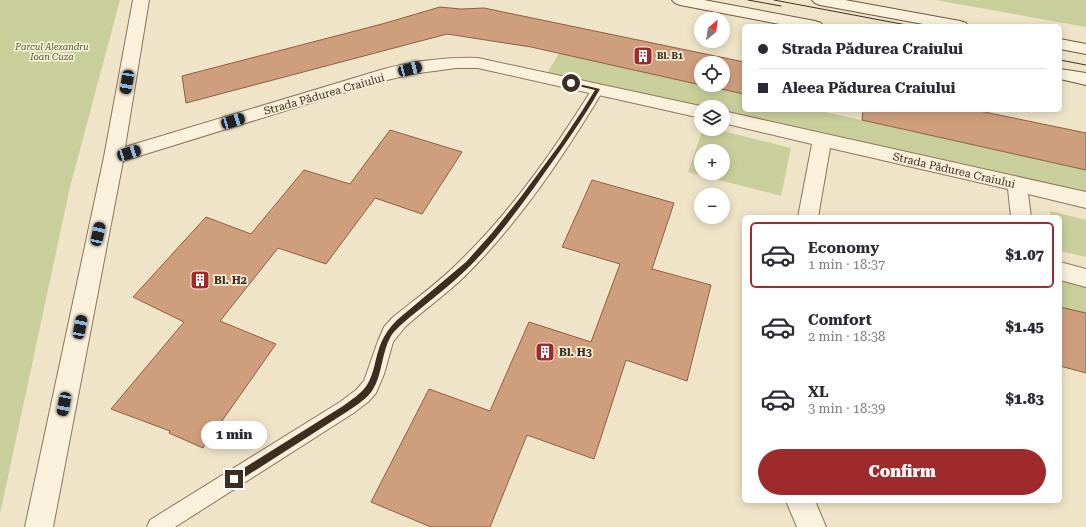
<!DOCTYPE html>
<html lang="en">
<head>
<meta charset="utf-8">
<style>
	:root { --surface:#fff; --page:#f7f7f7; --text:#2b2b33; --muted:#7c7c81; --line:#e1e1e2; --accent:#9e2a2b }
	body { margin:0; font-family:"Roboto Serif",serif; background:var(--page); color:var(--text); height:100vh; display:flex; flex-direction:column; font-size:15px; white-space:nowrap }
	* { box-sizing:border-box; margin:0 }
	p { font-size:13px; color:var(--muted) }
	.icon { flex:none; width:22px; height:22px; fill:none; stroke:currentColor; stroke-width:2; stroke-linecap:round; stroke-linejoin:round }
	.map { position:relative; flex:1; overflow:hidden }
	.side { position:absolute; left:742px; top:215px; width:320px; height:288px; display:flex; flex-direction:column; background:var(--surface); border-radius:6px; box-shadow:0 2px 10px #0003 }
	.side>* { flex:none }
	.guide { position:absolute; left:742px; top:24px; width:320px; height:88px; border-radius:6px; box-shadow:0 2px 10px #0003; display:grid; align-content:center; height:88px; padding:0 16px; background:var(--surface) }
	.needle { width:26px; rotate:30deg }
	.controls { position:absolute; left:694px; top:12px; display:grid; gap:8px }
	.controls a { display:grid; place-items:center; width:36px; height:36px; border-radius:50%; background:var(--surface); box-shadow:0 2px 10px #0003; font-size:20px }
	.end { position:absolute; width:18px; height:18px; margin:-9px; border:5px solid #3d2e20; background:#fff; box-shadow:0 0 0 2px #fff }
	.from { border-radius:50% }
	.bubble { position:absolute; height:28px; border-radius:14px; background:var(--surface); box-shadow:0 2px 10px #0003; font-size:13px; font-weight:800; line-height:28px; text-align:center }
	.car { position:absolute; width:12px; height:24px; margin:-12px -6px; border-radius:5px; box-shadow:0 0 3px 1px #0007; background:linear-gradient(#222 24%,#8ab4d8 0 40%,#222 0 76%,#8ab4d8 0 86%,#222 0) }
	.guide b { display:flex; align-items:center; gap:14px; height:38px; font-size:15px }
	.guide b+b { border-top:1px solid var(--line) }
	.guide i { width:10px; height:10px; background:var(--text) }
	ul { padding:7px 0 0; list-style:none }
	li { display:flex; align-items:center; gap:12px; height:66px; margin:0 8px 6px; padding:0 8px; border:2px solid transparent; border-radius:6px }
	li div { flex:1 }
	li b { display:block; font-size:15px }
	li em { font-style:normal; font-weight:800 }
	li.selected { border-color:var(--accent) }
	li>.icon { width:36px; height:36px; stroke-width:1.5 }
	.action { display:flex; gap:8px; margin-top:auto; padding:8px 16px }
	.action a { flex:1; height:46px; border-radius:24px; background:var(--accent); color:#fff; font-size:16px; font-weight:800; line-height:46px; text-align:center }
	.map>svg:first-child { display:block }
	.green { fill:#c9cf9b; fill-rule:evenodd }
	.building { fill:#cf9f7d; stroke:#8d5f41 }
	.lines { fill:none; stroke-linecap:round; stroke-linejoin:round }
	.service-casing { stroke:#8d765c; stroke-width:2 }
	.minor-casing { stroke:#8d765c; stroke-width:2 }
	.secondary-casing { stroke:#6f573f; stroke-width:2 }
	.service { fill:#faf1dc; fill-rule:evenodd }
	.minor { fill:#faf1dc; fill-rule:evenodd }
	.secondary { fill:#faf1dc; fill-rule:evenodd }
	.tram { stroke:#3d2e20; stroke-width:1 }
	.route { fill:#3d2e20 }
	.labels { text-anchor:middle; stroke-width:3.5; stroke-linejoin:round; paint-order:stroke }
	.far-park-label { font-size:9px; font-style:italic; fill:#4d5a26; stroke:#f7eed8 }
	.far-poi-label { font-size:9px; font-weight:bold; fill:#3d2e20; stroke:#f7eed8; text-anchor:start }
	.street-label { font-size:11px; fill:#3d2e20; stroke:#f7eed8 }
	.poi-label { font-size:11px; font-weight:bold; fill:#3d2e20; stroke:#f7eed8; text-anchor:start }
</style>
</head>
<body>
<div class="map">
<svg width="1086" height="527" viewBox="0 0 1086 527">
	<rect width="100%" height="100%" fill="#f0e4c8"/>
	<path class="green" d="M 0,0 L 120,0 L 70,187 L 0,514 Z
		M 935,0 L 1086,0 L 1086,27 Z
		M 559,53 L 744,94 L 744,110 L 816,110 L 1086,170 L 1086,196 L 723,113 L 723,107 L 701,107 L 547,74 Z
		M 703,129 L 715,129 L 791,148 L 781,196 L 688,172 ZM 701,151 L 723,151 L 723,173 L 701,173 Z
		M 1050,211 L 1086,220 L 1086,257 L 1060,251 L 1060,217 L 1051,217 Z
		M 1060,278 L 1086,285 L 1086,313 L 1060,307 Z"/>
	<path class="building" d="M 440,7 L 461,9 L 484,8 L 744,62 L 744,94 L 703,85 L 723,85 L 723,63 L 701,63 L 701,85 L 531,47 L 447,34 L 186,103 L 182,76 L 382,24 Z
		M 863,110 L 975,110 L 1086,133 L 1086,170 L 862,120 Z
		M 390,130 L 462,152 L 422,214 L 375,198 L 326,264 L 278,248 L 220,321 L 276,344 L 203,448 L 169,433 L 170,431 L 111,409 L 184,322 L 133,297 L 206,217 L 251,234 L 304,170 L 350,184 Z
		M 592,180 L 674,203 L 652,269 L 711,285 L 687,381 L 626,360 L 594,459 L 527,435 L 490,527 L 431,527 L 371,502 L 429,389 L 490,411 L 529,322 L 591,342 L 620,264 L 562,247 Z
		M 1060,307 L 1086,313 L 1086,373 L 1060,366 Z"/>
	<g class="lines">
		<defs>
			<path id="service" d="M 598,85 L 602,86 L 604,89 C 565,154 521,220 467,274 C 448,293 425,309 405,327 L 393,342 L 384,374 L 376,393 L 368,402 L 352,414 L 175,527 L 147,527 L 150,520 L 340,402 L 356,390 L 364,381 L 378,341 L 384,327 L 393,317 C 417,298 442,280 463,258 C 514,208 556,147 594,86 Z"/>
			<path id="minor" d="M 133,0 L 149,0 L 125,147 L 384,69 C 415,61 446,57 478,58 L 705,107 L 701,107 L 701,118 L 478,68 L 456,68 L 412,74 L 375,83 L 123,161 L 53,527 L 25,527 L 104,157 Z
				M 723,111 L 1086,192 L 1086,208 L 1028,194 L 1031,217 L 1011,217 L 1008,189 L 830,148 L 818,217 L 798,217 L 812,144 L 723,123 Z
				M 1060,262 L 1086,269 L 1086,287 L 1060,280 Z
				M 786,501 L 815,501 L 826,527 L 797,527 Z"/>
			<path id="secondary" d="M 672,0 L 704,0 L 815,21 L 821,23 L 823,26 L 790,26 L 680,5 L 675,3 Z
				M 812,0 L 845,0 L 960,21 L 966,23 L 968,26 L 934,26 L 820,5 L 815,3 Z
				M 1060,39 L 1086,44 L 1086,54 L 1060,49 Z
				M 1060,69 L 1086,73 L 1086,85 L 1060,79 Z"/>
		</defs>
		<use href="#service" class="service-casing"/>
		<use href="#minor" class="minor-casing"/>
		<use href="#secondary" class="secondary-casing"/>
		<use href="#service" class="service"/>
		<use href="#minor" class="minor"/>
		<use href="#secondary" class="secondary"/>
		<path class="tram" d="M 748,0 L 781,6
			M 774,0 L 912,26
			M 1060,60 L 1086,65"/>
	</g>
	<path class="route" d="M 570,82 L 600,89 C 583,119 563,147 543,175 C 521,206 498,237 471,265 C 450,286 424,305 402,324 C 398,328 394,331 391,336 C 381,353 383,374 372,391 C 366,399 357,405 348,411 L 237,482 L 231,482 L 231,476 L 343,406 C 351,400 361,394 367,385 C 375,372 375,357 381,343 C 385,334 390,327 397,320 L 466,262 L 492,233 L 520,198 L 560,144 L 582,111 L 595,90 L 570,84 Z"/>
	<defs>
		<symbol id="building-square" viewBox="-11 -11 22 22"><rect x="-9" y="-9" width="18" height="18" rx="4" fill="#9e2a2b" stroke="#f7eed8"/><path d="M-4-6H4V6H1V3H-1V6H-4ZM-2.5-4.3h1.7v1.8h-1.7ZM.8-4.3h1.7v1.8H.8ZM-2.5-1h1.7V.8h-1.7ZM.8-1h1.7V.8H.8Z" fill="#fff"/></symbol>
	</defs>
	<g fill-rule="evenodd">
		<use href="#building-square" x="632" y="45" width="22" height="22"/>
		<use href="#building-square" x="189" y="269" width="22" height="22"/>
		<use href="#building-square" x="534" y="341" width="22" height="22"/>
	</g>
	<g class="labels">
		<g class="far-park-label">
			<text x="52" y="50">Parcul Alexandru<tspan x="52" dy="10">Ioan Cuza</tspan></text>
		</g>
		<g class="far-poi-label">
			<text x="657" y="59">Bl. B1</text>
		</g>
		<g class="street-label">
			<text transform="translate(324 94) rotate(-16)" y="4">Strada Pădurea Craiului</text>
			<text transform="translate(954 170) rotate(13)" y="4">Strada Pădurea Craiului</text>
		</g>
		<g class="poi-label">
			<text x="214" y="284">Bl. H2</text>
			<text x="559" y="356">Bl. H3</text>
		</g>
	</g>
</svg>
<div class="controls">
<a><svg class="needle" viewBox="-14 -14 28 28"><path d="M0-13l5 13h-10z" fill="#e53935"/><path d="M0 13l5-13h-10z" fill="#7c7c81"/></svg></a>
<a><svg class="icon" aria-label="locate" viewBox="0 0 24 24"><circle cx="12" cy="12" r="6"/><path d="M12 2v4M12 18v4M2 12h4M18 12h4"/></svg></a>
<a><svg class="icon" aria-label="layers" viewBox="0 0 24 24"><path d="M12 4l9 5-9 5-9-5zM3 14l9 5 9-5"/></svg></a>
<a>+</a>
<a>−</a>
</div>
<i class="end from" style="left:571px;top:83px"></i>
<i class="end" style="left:234px;top:479px"></i>
<div class="bubble" style="left:201px;top:421px;width:66px">1 min</div>
<i class="car" style="left:410px;top:69px;rotate:75deg"></i>
<i class="car" style="left:127px;top:82px;rotate:190deg"></i>
<i class="car" style="left:233px;top:121px;rotate:73deg"></i>
<i class="car" style="left:129px;top:153px;rotate:73deg"></i>
<i class="car" style="left:98px;top:234px;rotate:12deg"></i>
<i class="car" style="left:80px;top:327px;rotate:11deg"></i>
<i class="car" style="left:64px;top:404px;rotate:191deg"></i>
<div class="guide">
<b><i class="from"></i>Strada Pădurea Craiului</b>
<b><i></i>Aleea Pădurea Craiului</b>
</div>
<section class="side">
<ul>
<li class="selected"><svg class="icon" aria-label="car" viewBox="0 0 24 24"><path d="M5 17H2v-5l4-1 3-4h7l3 4 3 1v5h-3M9 17h6M6 11h13"/><circle cx="7" cy="17" r="2"/><circle cx="17" cy="17" r="2"/></svg><div><b>Economy</b><p>1 min · 18:37</p></div><em>$1.07</em></li>
<li><svg class="icon" aria-label="car" viewBox="0 0 24 24"><path d="M5 17H2v-5l4-1 3-4h7l3 4 3 1v5h-3M9 17h6M6 11h13"/><circle cx="7" cy="17" r="2"/><circle cx="17" cy="17" r="2"/></svg><div><b>Comfort</b><p>2 min · 18:38</p></div><em>$1.45</em></li>
<li><svg class="icon" aria-label="car" viewBox="0 0 24 24"><path d="M5 17H2v-5l4-1 3-4h7l3 4 3 1v5h-3M9 17h6M6 11h13"/><circle cx="7" cy="17" r="2"/><circle cx="17" cy="17" r="2"/></svg><div><b>XL</b><p>3 min · 18:39</p></div><em>$1.83</em></li>
</ul>
<div class="action"><a>Confirm</a></div>
</section>
</div>
</body>
</html>
